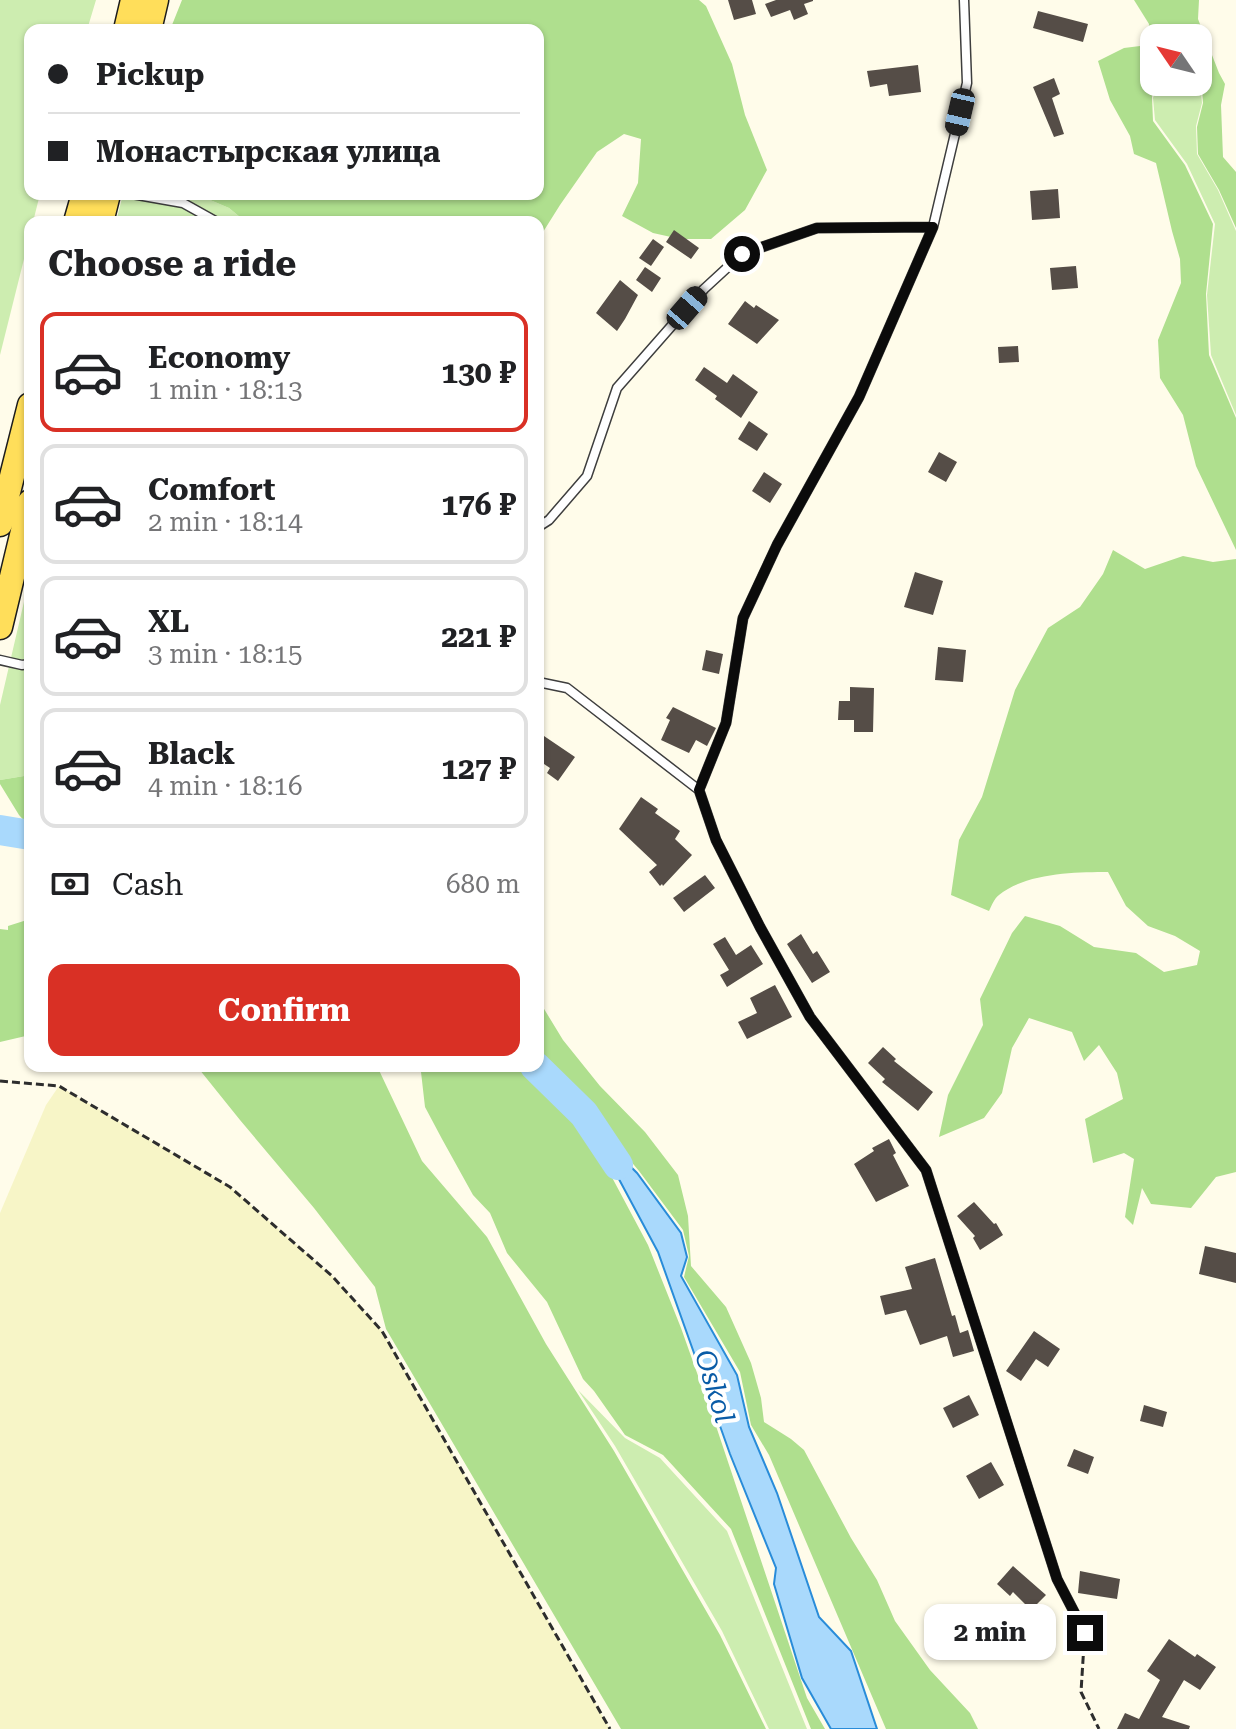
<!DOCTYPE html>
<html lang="en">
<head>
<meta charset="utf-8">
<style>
	:root { --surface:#fff; --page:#f2f2f2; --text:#202124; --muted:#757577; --line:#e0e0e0; --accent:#d93025 }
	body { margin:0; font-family:"Roboto Serif",serif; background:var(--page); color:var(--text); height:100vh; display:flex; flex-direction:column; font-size:30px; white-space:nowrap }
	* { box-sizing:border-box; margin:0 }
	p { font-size:26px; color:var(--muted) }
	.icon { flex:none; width:44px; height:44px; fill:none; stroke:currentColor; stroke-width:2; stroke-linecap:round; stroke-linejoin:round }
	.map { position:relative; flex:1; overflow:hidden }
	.panel { position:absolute; left:24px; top:216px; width:520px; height:856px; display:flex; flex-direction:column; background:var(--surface); border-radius:16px; box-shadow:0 2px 6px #0004 }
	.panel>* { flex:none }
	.top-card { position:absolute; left:24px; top:24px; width:520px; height:176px; border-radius:16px; box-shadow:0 2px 6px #0004; display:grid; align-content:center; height:176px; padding:0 24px; background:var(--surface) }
	.needle { width:52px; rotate:305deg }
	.tools { position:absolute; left:1140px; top:24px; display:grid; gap:16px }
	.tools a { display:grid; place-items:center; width:72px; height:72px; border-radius:16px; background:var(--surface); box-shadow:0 2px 6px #0004; font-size:40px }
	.end { position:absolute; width:36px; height:36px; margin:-18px; border:10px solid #0b0b0b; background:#fff; box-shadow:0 0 0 4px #fff }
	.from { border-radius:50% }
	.bubble { position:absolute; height:56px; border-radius:16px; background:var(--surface); box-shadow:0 2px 6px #0004; font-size:26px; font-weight:700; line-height:56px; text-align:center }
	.car { position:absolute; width:24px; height:48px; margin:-24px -12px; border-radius:10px; box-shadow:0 0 6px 2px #0007; background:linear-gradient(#222 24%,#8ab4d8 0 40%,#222 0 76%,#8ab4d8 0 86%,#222 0) }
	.top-card b { display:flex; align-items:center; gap:28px; height:76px; font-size:30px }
	.top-card b+b { border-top:2px solid var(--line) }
	.top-card i { width:20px; height:20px; background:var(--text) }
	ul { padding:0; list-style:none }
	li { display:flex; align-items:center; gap:24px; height:120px; margin:0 16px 12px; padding:0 8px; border:4px solid var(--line); border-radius:16px }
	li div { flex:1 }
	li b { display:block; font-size:30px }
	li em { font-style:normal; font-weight:700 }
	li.active { border-color:var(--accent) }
	li>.icon { width:72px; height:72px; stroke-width:1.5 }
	h2 { padding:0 24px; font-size:36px; line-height:96px }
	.pay { display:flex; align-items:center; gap:20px; height:88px; padding:0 24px; font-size:30px }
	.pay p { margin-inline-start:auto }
	.action { display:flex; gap:16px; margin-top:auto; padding:16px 24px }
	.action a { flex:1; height:92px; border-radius:16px; background:var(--accent); color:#fff; font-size:32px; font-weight:700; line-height:92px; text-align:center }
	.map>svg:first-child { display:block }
	.farmland { fill:#f7f5c7 }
	.green { fill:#cdedb0 }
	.forest { fill:#afdf8e }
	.water { fill:#a9d9fc; stroke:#298cd9; stroke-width:2 }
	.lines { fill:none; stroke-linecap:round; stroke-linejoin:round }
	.river { stroke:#a9d9fc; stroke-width:30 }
	.building { fill:#554d47 }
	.service-casing { stroke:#3e3e3e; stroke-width:11 }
	.primary-casing { stroke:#1c1c1c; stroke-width:27 }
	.path { stroke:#2d2d2d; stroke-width:3; stroke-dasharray:8 4; stroke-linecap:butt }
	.service { stroke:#fff; stroke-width:8 }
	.primary { stroke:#ffde5a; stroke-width:24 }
	.route { stroke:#0b0b0b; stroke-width:10 }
	.labels { text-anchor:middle; stroke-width:8; stroke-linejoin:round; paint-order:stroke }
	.water-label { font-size:28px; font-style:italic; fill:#0a5ca7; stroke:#fff }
</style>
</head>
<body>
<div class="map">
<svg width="1236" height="1729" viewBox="0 0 1236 1729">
	<rect width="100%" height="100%" fill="#fffcea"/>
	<path class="farmland" d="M 59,1086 L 230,1187 L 332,1276 L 382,1331 L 610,1729 L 0,1729 L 0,1213 L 46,1105 Z"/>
	<path class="green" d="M 0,0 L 96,0 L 87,30 L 30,30 L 30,194 L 40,194 L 33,222 L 30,222 L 30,235 L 0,355 Z
		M 1198,62 L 1202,103 L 1196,126 L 1197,154 L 1218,190 L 1236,231 L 1236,415 L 1211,355 L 1207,295 L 1215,224 L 1187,164 L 1155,120 L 1153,98 L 1158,82 L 1198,82 Z
		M 123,194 L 196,194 L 229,208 L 246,222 L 116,222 Z
		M 30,576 L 30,775 L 0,780 L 0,705 Z
		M 578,1390 L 625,1438 L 660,1458 L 727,1531 L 807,1729 L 769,1729 L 722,1631 L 615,1446 Z"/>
	<path class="forest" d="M 182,0 L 699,0 L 706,6 L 732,64 L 745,115 L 767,170 L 745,210 L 711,239 L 680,239 L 653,233 L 622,216 L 638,183 L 641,139 L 624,134 L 597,152 L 560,205 L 538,240 L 538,222 L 246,222 L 229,208 L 196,194 L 538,194 L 538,30 L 170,30 Z
		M 1134,0 L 1199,0 L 1198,19 L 1219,73 L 1225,84 L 1221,105 L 1223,157 L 1236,172 L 1236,228 L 1219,190 L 1198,154 L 1197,127 L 1203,103 L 1198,38 L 1154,38 L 1154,82 L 1156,82 L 1152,97 L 1153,121 L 1185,165 L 1213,224 L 1206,294 L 1209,355 L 1236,418 L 1236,550 L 1196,466 L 1183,415 L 1160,378 L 1158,340 L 1181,283 L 1180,259 L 1172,231 L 1156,163 L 1134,154 L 1130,136 L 1110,100 L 1098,61 L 1124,48 L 1148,45 L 1149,24 Z
		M 1113,550 L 1145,569 L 1183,556 L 1213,562 L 1236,559 L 1236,1172 L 1216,1177 L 1191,1208 L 1151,1204 L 1142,1188 L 1133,1225 L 1125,1217 L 1134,1159 L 1124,1153 L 1093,1163 L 1085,1119 L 1123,1099 L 1117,1073 L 1099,1045 L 1084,1061 L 1072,1032 L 1029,1018 L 1012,1048 L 1002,1093 L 984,1118 L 939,1137 L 948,1095 L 983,1025 L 980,999 L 1012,933 L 1025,916 L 1060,926 L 1094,947 L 1136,953 L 1164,972 L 1197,965 L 1200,951 L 1175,936 L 1148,926 L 1126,906 L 1108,872 C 1075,872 1026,873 999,895 C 994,899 992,905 989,911 L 951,895 L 959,840 L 982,797 L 1015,690 L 1048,628 L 1080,607 L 1103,574 Z
		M 30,775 L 30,827 L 19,815 L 0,784 L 0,780 Z
		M 30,919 L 30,1035 L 0,1042 L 0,929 L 8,930 L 8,926 Z
		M 538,999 L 563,1040 L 600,1086 L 645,1132 L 678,1175 L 688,1216 L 691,1266 L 726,1307 L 751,1363 L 761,1398 L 764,1422 L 791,1439 L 804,1450 L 851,1538 L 877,1580 L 895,1621 L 930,1670 L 970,1713 L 978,1729 L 886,1729 L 769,1455 L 751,1425 L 740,1372 L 684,1277 L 689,1256 L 683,1230 L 639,1171 L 588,1110 L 538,1060 Z
		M 194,1066 L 377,1066 L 422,1161 L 487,1237 L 546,1344 L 614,1451 L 720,1635 L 766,1729 L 621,1729 L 386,1329 L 375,1287 L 314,1208 L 240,1120 L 199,1069 Z
		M 417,1066 L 523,1066 L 566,1107 L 607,1168 L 648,1245 L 681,1328 L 717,1429 L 807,1698 L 825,1729 L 811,1729 L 731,1529 L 663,1455 L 625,1435 L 594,1391 L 583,1379 L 547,1302 L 507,1253 L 490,1213 L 473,1195 L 442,1139 L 425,1107 L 421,1072 Z"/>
	<path class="water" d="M 591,1127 L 637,1173 L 681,1233 L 687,1257 L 681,1276 L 737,1375 L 749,1427 L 777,1493 L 819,1617 L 851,1651 L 877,1729 L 831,1729 L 802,1678 L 774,1584 L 776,1568 L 730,1454 L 658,1252 Z"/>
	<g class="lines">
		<path class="river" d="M 0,830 L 30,835
			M 535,1066 L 584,1114 L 618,1165"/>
	</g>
	<path class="building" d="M 728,0 L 752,0 L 756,14 L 734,20 Z
		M 776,0 L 813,0 L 813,1 L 804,4 L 808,14 L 794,20 L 790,10 L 771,17 L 765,4 Z
		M 1038,11 L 1088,24 L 1083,42 L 1033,28 Z
		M 918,65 L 921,92 L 889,96 L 887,84 L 870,87 L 867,71 Z
		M 1054,78 L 1060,94 L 1052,98 L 1064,134 L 1054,137 L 1033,87 Z
		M 1058,189 L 1060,218 L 1032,220 L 1030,191 Z
		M 674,230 L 699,248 L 691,259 L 666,242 Z
		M 653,239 L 664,247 L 651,266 L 639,258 Z
		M 1076,266 L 1078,288 L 1052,290 L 1050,268 Z
		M 645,267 L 661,278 L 652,292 L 636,280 Z
		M 620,280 L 638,295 L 625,319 L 617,331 L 596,313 Z
		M 745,301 L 754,308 L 756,305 L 779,320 L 757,344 L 728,324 Z
		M 1018,346 L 1019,362 L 999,363 L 998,347 Z
		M 704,367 L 727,383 L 733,374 L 758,392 L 741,418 L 715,399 L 717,396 L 695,380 Z
		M 749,421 L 768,434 L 757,451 L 738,439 Z
		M 939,452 L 957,462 L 946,482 L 928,472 Z
		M 764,472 L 782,484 L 770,503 L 752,491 Z
		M 915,572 L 943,581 L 933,615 L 904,607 Z
		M 938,647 L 966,650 L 963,682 L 935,680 Z
		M 706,650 L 723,654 L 719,674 L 702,670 Z
		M 850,687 L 874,688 L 873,732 L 854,732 L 854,720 L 838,720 L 839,701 L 850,701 Z
		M 673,707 L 716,728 L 707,746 L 696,740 L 689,753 L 661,740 L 670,720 L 666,718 Z
		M 544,736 L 575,757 L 558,781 L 547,773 L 550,768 L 538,760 L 538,745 Z
		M 641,797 L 658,809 L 655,813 L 680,831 L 675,839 L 692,855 L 663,886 L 662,884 L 660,886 L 649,872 L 657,865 L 619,829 Z
		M 705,875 L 715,888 L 684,912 L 673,898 Z
		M 801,934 L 813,954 L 817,951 L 830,972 L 812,983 L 787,944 Z
		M 725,937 L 736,955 L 751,945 L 763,964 L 727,987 L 720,975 L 729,970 L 713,944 Z
		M 775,985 L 792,1017 L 747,1039 L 738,1022 L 757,1013 L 750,998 Z
		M 883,1047 L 896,1059 L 894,1061 L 933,1092 L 918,1111 L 882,1082 L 885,1079 L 868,1063 Z
		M 889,1139 L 896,1153 L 893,1155 L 909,1186 L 876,1202 L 854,1164 L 874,1151 L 872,1148 Z
		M 974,1202 L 994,1224 L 996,1223 L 1003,1235 L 980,1250 L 973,1238 L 975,1236 L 957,1216 Z
		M 1205,1246 L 1236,1253 L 1236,1283 L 1199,1274 Z
		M 935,1258 L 952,1316 L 955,1315 L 960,1333 L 968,1330 L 974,1351 L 953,1357 L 947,1336 L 920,1345 L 906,1310 L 885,1315 L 880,1296 L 912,1289 L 905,1267 Z
		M 1034,1331 L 1060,1349 L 1048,1367 L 1036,1359 L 1021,1381 L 1006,1371 Z
		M 969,1395 L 979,1415 L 953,1428 L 943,1408 Z
		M 1144,1405 L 1167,1412 L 1163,1427 L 1140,1421 Z
		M 1074,1449 L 1094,1457 L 1088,1474 L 1067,1466 Z
		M 991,1462 L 1004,1485 L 979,1499 L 966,1476 Z
		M 1013,1566 L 1046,1595 L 1031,1610 L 1013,1592 L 1010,1596 L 997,1584 Z
		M 1080,1571 L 1120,1579 L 1117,1599 L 1078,1593 Z
		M 1169,1639 L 1195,1657 L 1197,1654 L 1216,1667 L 1200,1690 L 1184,1680 L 1162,1717 L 1190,1726 L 1189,1729 L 1117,1729 L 1125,1713 L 1139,1719 L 1160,1680 L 1147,1671 Z"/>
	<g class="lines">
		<defs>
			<path id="service" d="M 132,194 L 183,203 L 217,222
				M 538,527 L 549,520 L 587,476 L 617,388 L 704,289 L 742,254 L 817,228 L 933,227
				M 0,660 L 22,665 L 30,664
				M 538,682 L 567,688 L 699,790 L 716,840 L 760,927 L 810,1017 L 926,1170 L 1057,1579 L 1085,1633
				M 699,790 L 726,723 L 743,618 L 777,545 L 859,397 L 933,227 L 967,83 L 964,0"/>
			<path id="primary" d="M 126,30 L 133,0
				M 149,30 L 156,0
				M 76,222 L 84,194
				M 101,222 L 108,194
				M 0,524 L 30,405
				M 0,627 L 30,502"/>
		</defs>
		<use href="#service" class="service-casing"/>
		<use href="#primary" class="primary-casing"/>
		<path class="path" d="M 0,1081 L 59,1086 L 230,1187 L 332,1276 L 382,1331 L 610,1729
			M 1084,1644 L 1081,1692 L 1099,1729"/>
		<use href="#service" class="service"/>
		<use href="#primary" class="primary"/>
	</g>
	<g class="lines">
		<path class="route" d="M 742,254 L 817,228 L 933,227 L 859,397 L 777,545 L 743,618 L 726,723 L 699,790 L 716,840 L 760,927 L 810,1017 L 926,1170 L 1057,1579 L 1085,1633"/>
	</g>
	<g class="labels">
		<g class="water-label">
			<text transform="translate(715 1386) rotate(73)" y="10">Oskol</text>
		</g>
	</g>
</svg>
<div class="tools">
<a><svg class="needle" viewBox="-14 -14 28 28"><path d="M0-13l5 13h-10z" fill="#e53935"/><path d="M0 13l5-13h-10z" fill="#757577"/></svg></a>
</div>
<i class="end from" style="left:742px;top:254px"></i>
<i class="end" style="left:1085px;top:1633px"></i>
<div class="bubble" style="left:924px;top:1604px;width:132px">2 min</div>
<i class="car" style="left:960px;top:112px;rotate:193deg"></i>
<i class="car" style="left:687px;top:308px;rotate:41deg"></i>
<div class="top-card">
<b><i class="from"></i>Pickup</b>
<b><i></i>Монастырская улица</b>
</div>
<section class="panel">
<h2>Choose a ride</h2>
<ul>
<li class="active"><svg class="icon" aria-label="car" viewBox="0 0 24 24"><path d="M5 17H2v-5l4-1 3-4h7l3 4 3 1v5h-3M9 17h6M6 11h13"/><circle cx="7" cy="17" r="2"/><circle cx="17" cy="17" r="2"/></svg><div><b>Economy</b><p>1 min · 18:13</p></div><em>130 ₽</em></li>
<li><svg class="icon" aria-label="car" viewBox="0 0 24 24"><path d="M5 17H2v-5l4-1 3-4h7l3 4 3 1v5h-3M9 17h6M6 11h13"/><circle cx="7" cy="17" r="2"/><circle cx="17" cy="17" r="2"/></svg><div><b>Comfort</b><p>2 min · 18:14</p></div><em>176 ₽</em></li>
<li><svg class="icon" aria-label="car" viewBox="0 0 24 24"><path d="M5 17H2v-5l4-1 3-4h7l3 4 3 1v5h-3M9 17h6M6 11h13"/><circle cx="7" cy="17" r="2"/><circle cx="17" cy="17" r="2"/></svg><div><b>XL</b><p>3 min · 18:15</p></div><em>221 ₽</em></li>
<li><svg class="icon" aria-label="car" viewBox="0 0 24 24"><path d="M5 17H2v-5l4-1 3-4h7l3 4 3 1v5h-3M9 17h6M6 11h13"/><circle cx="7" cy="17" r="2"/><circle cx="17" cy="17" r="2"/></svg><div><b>Black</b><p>4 min · 18:16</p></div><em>127 ₽</em></li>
</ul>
<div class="pay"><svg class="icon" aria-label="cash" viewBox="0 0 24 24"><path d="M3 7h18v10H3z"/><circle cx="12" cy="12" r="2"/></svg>Cash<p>680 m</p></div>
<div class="action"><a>Confirm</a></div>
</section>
</div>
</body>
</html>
